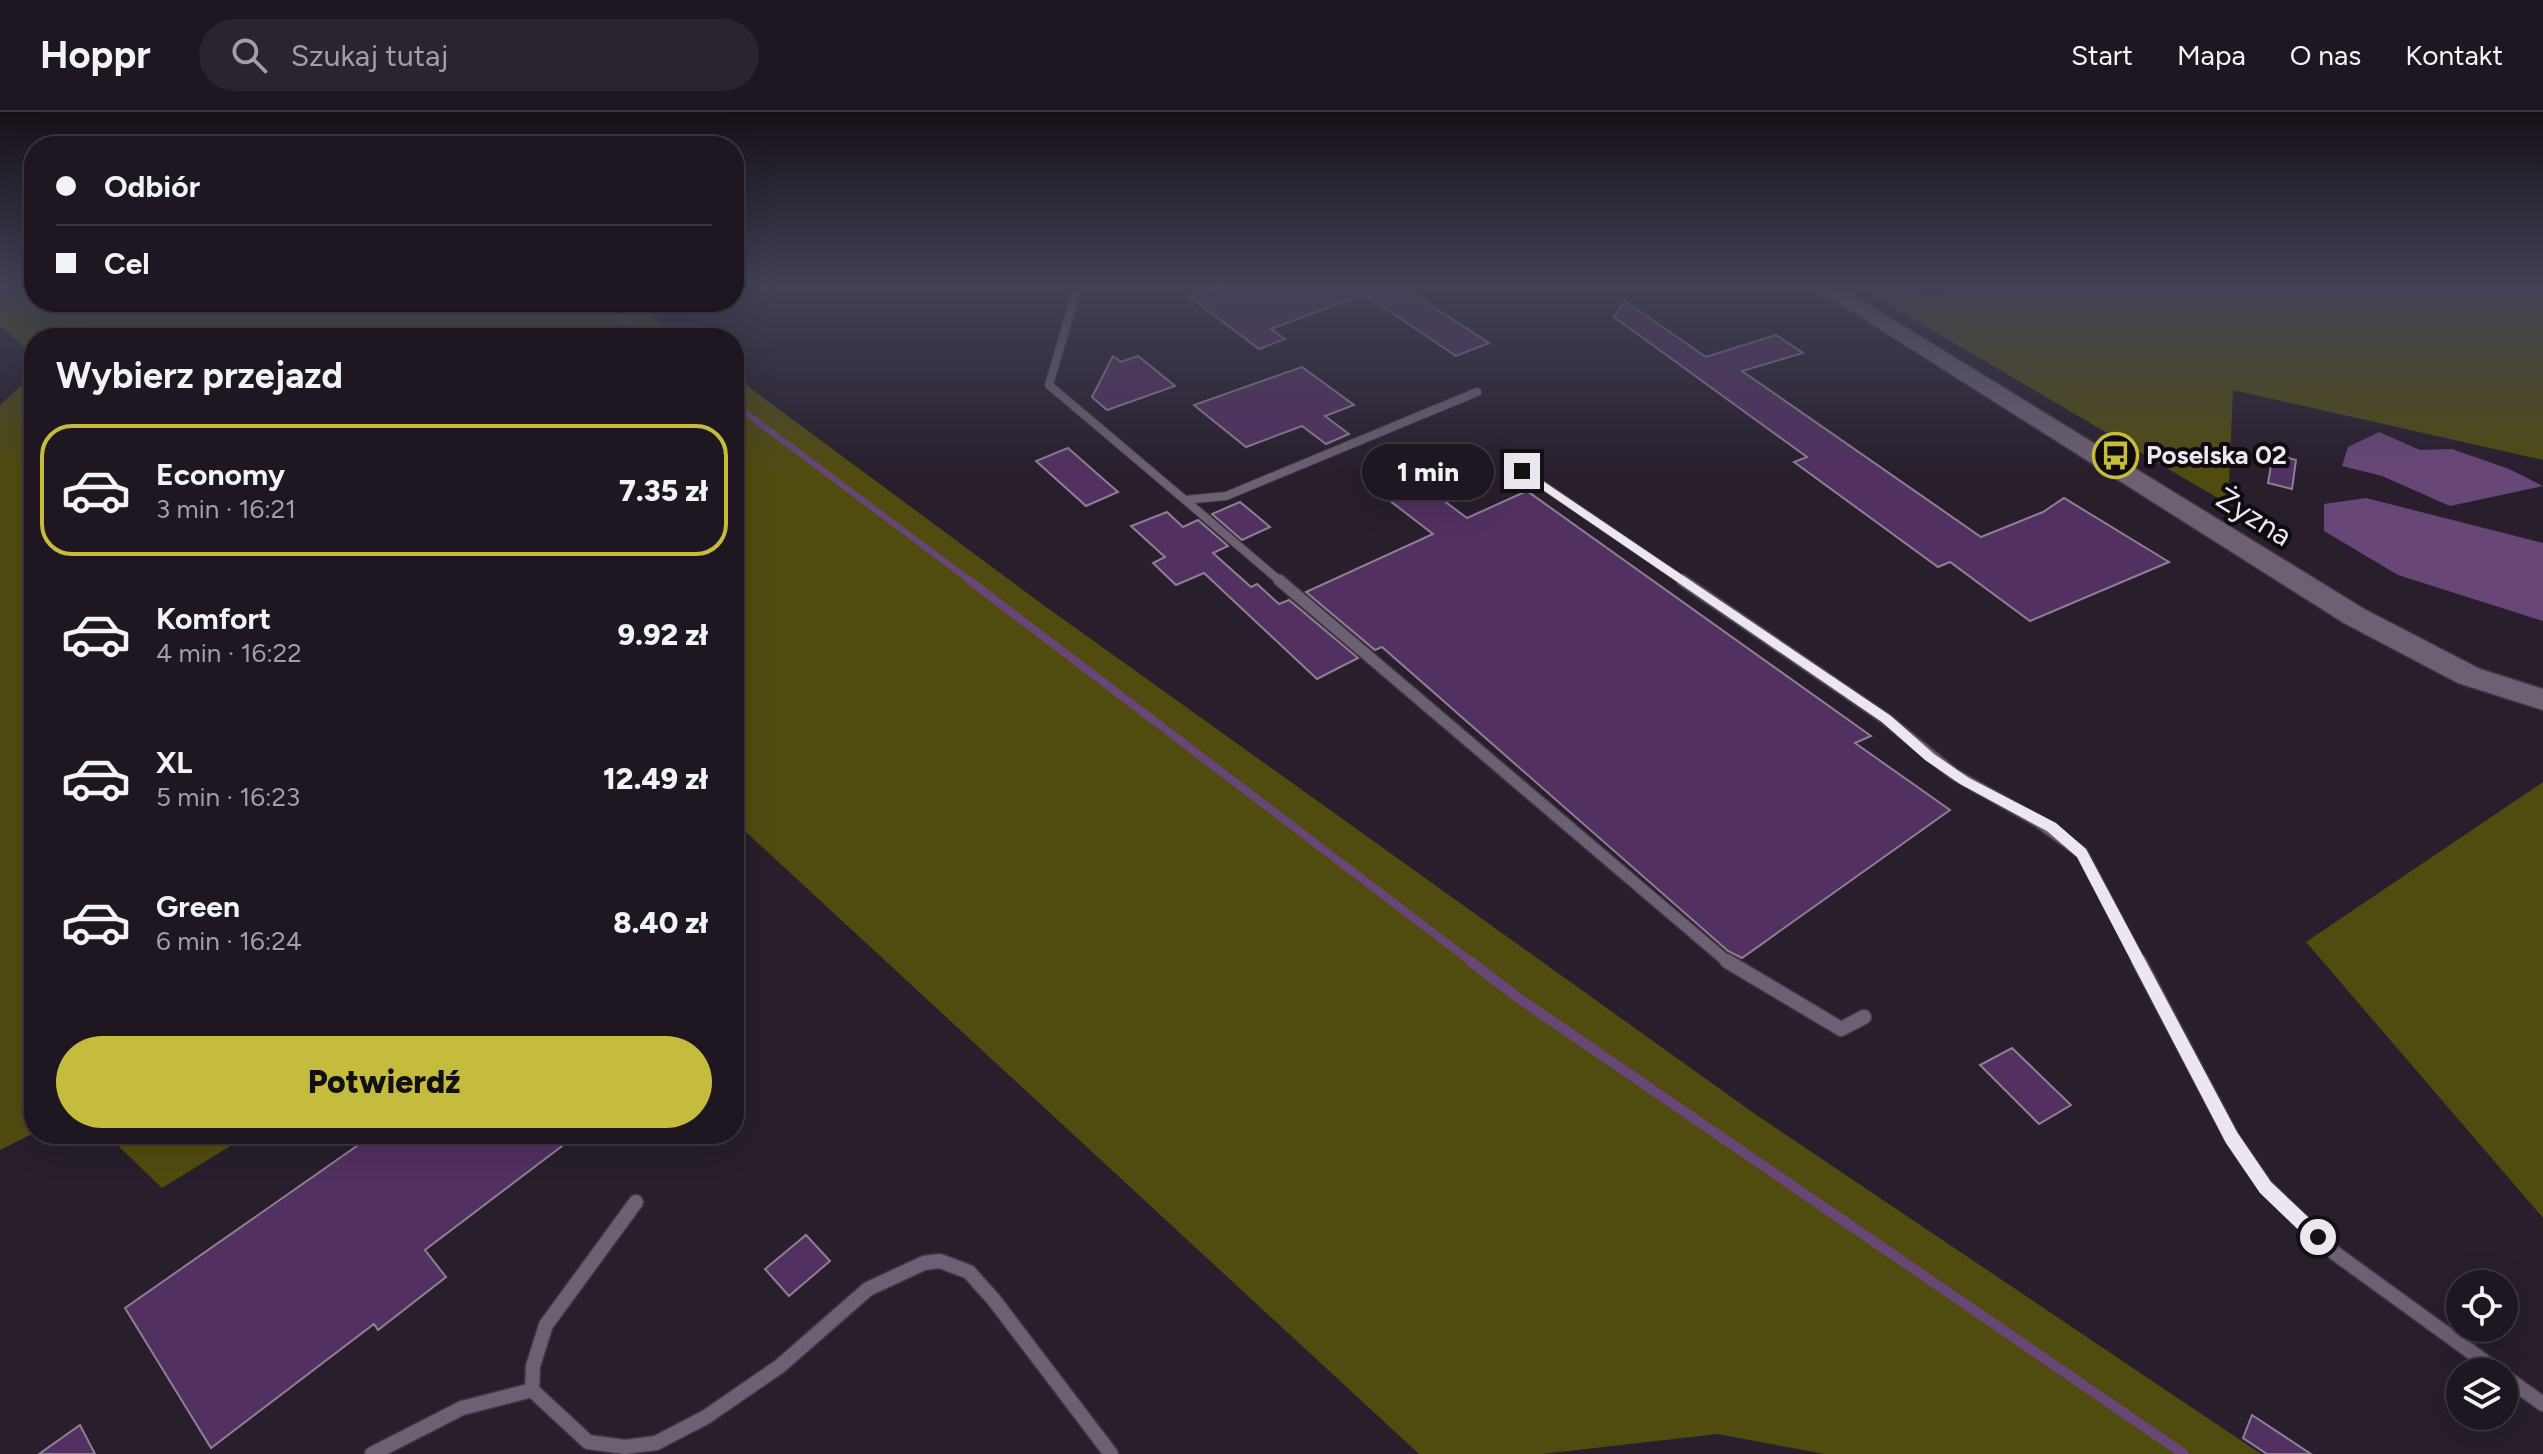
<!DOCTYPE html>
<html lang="pl">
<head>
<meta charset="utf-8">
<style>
	:root { --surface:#1e1621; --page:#2b232e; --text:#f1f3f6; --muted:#a19fa5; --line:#3c353f; --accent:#c5bc3d }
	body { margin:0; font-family:Figtree,sans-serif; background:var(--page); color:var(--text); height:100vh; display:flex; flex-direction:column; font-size:30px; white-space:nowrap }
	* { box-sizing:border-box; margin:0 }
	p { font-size:26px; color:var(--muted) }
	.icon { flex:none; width:44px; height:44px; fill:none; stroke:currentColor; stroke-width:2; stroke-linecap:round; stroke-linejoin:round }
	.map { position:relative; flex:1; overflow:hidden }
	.drawer { position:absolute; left:24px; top:216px; width:720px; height:816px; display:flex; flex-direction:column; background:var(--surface); border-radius:32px; box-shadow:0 8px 32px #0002,0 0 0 2px var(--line) }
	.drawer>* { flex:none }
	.guide { position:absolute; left:24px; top:24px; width:720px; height:176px; border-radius:32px; box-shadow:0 8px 32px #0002,0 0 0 2px var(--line); display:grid; align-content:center; height:176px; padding:0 32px; background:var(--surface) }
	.controls { position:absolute; left:2446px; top:1158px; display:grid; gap:16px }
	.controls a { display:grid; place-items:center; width:72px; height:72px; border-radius:50%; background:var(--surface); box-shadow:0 8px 32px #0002,0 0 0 2px var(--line); font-size:40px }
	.end { position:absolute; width:36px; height:36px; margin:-18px; border:10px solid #ede6f0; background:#111; box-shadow:0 0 0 4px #111 }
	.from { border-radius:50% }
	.bubble { position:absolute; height:56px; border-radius:28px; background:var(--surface); box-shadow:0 8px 32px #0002,0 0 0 2px var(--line); font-size:26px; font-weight:800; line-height:56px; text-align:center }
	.guide b { display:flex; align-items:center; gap:28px; height:76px; font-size:30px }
	.guide b+b { border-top:2px solid var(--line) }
	.guide i { width:20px; height:20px; background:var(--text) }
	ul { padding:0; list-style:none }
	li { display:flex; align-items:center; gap:24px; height:132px; margin:0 16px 12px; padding:0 16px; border:4px solid transparent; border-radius:32px }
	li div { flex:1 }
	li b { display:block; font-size:30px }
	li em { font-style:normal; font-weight:800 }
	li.on { border-color:var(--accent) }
	li>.icon { width:72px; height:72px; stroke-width:1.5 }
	h2 { padding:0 32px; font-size:36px; line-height:96px }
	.cta { display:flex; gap:16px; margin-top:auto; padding:16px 32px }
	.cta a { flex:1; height:92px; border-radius:48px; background:var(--accent); color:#111; font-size:32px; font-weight:800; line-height:92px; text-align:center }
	header { display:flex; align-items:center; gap:48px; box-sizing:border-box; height:112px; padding:0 40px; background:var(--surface); border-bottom:2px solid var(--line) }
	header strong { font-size:38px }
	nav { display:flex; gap:44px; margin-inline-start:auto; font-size:28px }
	.search { width:560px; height:72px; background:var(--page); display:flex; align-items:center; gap:20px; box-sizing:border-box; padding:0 28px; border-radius:44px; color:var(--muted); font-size:30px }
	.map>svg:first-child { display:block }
	.green { fill:#504c10 }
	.water { fill:#694678 }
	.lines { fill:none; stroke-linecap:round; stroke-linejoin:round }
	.stream-far2 { stroke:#694678; stroke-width:6 }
	.stream-far1 { stroke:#694678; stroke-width:8 }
	.stream { stroke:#694678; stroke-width:10 }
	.building { fill:#523061; stroke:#8c8092; stroke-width:2 }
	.lane-far2-casing { stroke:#413844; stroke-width:10 }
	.lane-far1-casing { stroke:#413844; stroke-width:14 }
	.lane-casing { stroke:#413844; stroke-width:17 }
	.secondary-casing { stroke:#413844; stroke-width:3 }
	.lane-far2 { stroke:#6c6072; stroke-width:8 }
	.lane-far1 { stroke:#6c6072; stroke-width:11 }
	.lane { stroke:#6c6072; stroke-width:14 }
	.secondary { fill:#6c6072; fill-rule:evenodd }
	.route { fill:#ede6f0 }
	.labels { text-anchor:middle; stroke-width:8; stroke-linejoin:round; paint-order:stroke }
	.far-poi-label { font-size:26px; font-weight:bold; fill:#ede6f0; stroke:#0e0a10; text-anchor:start }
	.street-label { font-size:30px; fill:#ede6f0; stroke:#0e0a10 }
</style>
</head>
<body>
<header>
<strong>Hoppr</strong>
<div class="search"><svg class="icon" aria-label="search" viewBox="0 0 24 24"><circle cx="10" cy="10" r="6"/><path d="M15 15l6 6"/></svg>Szukaj tutaj</div>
<nav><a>Start</a><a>Mapa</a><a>O nas</a><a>Kontakt</a></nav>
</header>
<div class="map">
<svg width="2543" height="1342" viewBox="0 0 2543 1342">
	<rect width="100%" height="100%" fill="#281e2c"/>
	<path class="green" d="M 0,174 L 34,174 L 34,190 L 633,190 L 682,226 L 34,226 L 34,244 L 0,213 Z
		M 1857,174 L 1915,174 L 1931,185 L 1946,174 L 2543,174 L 2543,348 L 2233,278 L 2228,392 Z
		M 34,262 L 34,1021 L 0,1038 L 0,293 Z
		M 734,264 L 1042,492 L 1755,1002 L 2261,1342 L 1824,1342 L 1718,1322 L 1542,1342 L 1419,1342 L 734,709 Z
		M 2543,670 L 2543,1106 L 2306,830 Z
		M 106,1022 L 250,1022 L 162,1076 Z"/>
	<path class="water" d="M 2379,320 L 2420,338 L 2452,337 L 2509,357 L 2543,374 L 2450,394 L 2382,364 L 2342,354 L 2348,335 Z
		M 2366,386 L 2543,431 L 2543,509 L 2398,463 L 2324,419 L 2324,392 Z"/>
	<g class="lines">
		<path class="stream-far2" d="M 600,190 L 647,226
			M 734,292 L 972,470"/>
		<path class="stream-far1" d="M 969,468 L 1473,851"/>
		<path class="stream" d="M 1470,849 L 1517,885 L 2184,1342"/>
	</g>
	<path class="building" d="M 1220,174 L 1401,174 L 1489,231 L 1456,244 L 1364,182 L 1271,217 L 1285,227 L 1259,237 L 1190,185 Z
		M 1625,189 L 1706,245 L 1776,223 L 1803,241 L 1742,259 L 1981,425 L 2043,400 L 2064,386 L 2169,450 L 2030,509 L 1950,450 L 1938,455 L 1794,350 L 1807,345 L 1614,205 Z
		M 1113,244 L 1121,250 L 1138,244 L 1175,274 L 1107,298 L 1092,285 Z
		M 1302,255 L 1354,293 L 1325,304 L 1349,322 L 1326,332 L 1302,314 L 1246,335 L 1194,293 Z
		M 1068,336 L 1118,380 L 1086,394 L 1036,349 Z
		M 2273,342 L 2296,348 L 2292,377 L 2268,371 Z
		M 1415,367 L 1467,406 L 1527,379 L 1871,624 L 1855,631 L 1950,698 L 1742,846 L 1728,839 L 1382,535 L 1375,538 L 1306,480 L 1433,422 L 1381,382 Z
		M 1240,390 L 1257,404 L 1270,415 L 1242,428 L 1212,402 Z
		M 1167,400 L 1183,415 L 1198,408 L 1228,434 L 1213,441 L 1251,475 L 1257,472 L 1279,492 L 1289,488 L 1358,546 L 1317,567 L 1204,461 L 1176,473 L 1153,451 L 1165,445 L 1131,414 Z
		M 2012,936 L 2071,993 L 2039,1012 L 1980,953 Z
		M 374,1022 L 578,1022 L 425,1138 L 446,1165 L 378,1218 L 374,1212 L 211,1336 L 125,1196 Z
		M 806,1123 L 830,1149 L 789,1184 L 765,1157 Z
		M 2252,1303 L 2311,1342 L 2267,1342 L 2243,1326 Z
		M 80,1313 L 95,1342 L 39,1342 Z"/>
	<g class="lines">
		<defs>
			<path id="lane-far2" d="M 1078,174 L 1049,273 L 1185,388 L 1226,384 L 1477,280
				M 1522,359 L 1685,470
				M 1185,388 L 1281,470"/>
			<path id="lane-far1" d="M 1279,468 L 1729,851
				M 1682,468 L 1886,607 L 1954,662 L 2039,710 L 2082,741 L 2140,851"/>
			<path id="lane" d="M 1727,849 L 1841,917 L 1864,905
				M 2139,849 L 2232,1026 L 2266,1075 L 2336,1142 L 2499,1260
				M 636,1090 L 546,1213 L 533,1254 L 532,1278 L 588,1330 L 625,1335 L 656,1331 L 706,1305 L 780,1254 L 868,1177 L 924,1151 L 940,1149 L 969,1160 L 994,1188 L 1111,1342
				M 2504,1264 L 2543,1292
				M 372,1342 L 462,1296 L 532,1278"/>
			<path id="secondary" d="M 1812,174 L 1838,174 L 2364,497 L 2480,557 L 2543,577 L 2543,598 L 2458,571 L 2344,511 Z"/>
		</defs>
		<use href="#lane-far2" class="lane-far2-casing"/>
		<use href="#lane-far1" class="lane-far1-casing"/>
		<use href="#lane" class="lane-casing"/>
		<use href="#secondary" class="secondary-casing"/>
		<use href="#lane-far2" class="lane-far2"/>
		<use href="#lane-far1" class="lane-far1"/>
		<use href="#lane" class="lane"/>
		<use href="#secondary" class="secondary"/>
	</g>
	<linearGradient id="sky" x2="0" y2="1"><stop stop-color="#161018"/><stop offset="0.48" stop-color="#424156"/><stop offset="1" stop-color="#424156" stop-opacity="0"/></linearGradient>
	<rect width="2543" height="362" fill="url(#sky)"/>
	<path class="route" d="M 1518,357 L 1525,357 L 1891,604 L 1934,642 L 1969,666 L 2056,711 L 2086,737 L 2237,1020 L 2271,1070 L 2324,1120 L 2327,1125 L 2324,1131 L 2312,1131 L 2260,1081 L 2226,1031 L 2077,745 L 2047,719 L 1960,672 L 1925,648 L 1882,610 L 1518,361 Z"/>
	<defs>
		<symbol id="bus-ring" viewBox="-11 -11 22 22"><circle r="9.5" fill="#0e0a10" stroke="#c5bc3d" stroke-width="1.5"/><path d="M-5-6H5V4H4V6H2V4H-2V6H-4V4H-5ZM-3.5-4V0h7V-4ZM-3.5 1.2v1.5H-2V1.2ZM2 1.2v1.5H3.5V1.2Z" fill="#c5bc3d"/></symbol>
	</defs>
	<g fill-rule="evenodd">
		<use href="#bus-ring" x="2090" y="318" width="51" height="51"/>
	</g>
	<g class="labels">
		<g class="far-poi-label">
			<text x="2146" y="352">Poselska 02</text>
		</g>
		<g class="street-label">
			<text transform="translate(2254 405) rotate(32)" y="10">Żyzna</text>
		</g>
	</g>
</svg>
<div class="controls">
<a><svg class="icon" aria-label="locate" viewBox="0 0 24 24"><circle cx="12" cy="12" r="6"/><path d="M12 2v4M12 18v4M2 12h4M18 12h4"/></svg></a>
<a><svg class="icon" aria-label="layers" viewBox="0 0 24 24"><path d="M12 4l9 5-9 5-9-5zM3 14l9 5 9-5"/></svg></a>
</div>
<i class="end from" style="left:2318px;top:1125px"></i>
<i class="end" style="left:1522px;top:359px"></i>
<div class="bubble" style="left:1362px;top:332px;width:132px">1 min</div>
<div class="guide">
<b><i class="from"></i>Odbiór</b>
<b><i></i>Cel</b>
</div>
<section class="drawer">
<h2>Wybierz przejazd</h2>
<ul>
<li class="on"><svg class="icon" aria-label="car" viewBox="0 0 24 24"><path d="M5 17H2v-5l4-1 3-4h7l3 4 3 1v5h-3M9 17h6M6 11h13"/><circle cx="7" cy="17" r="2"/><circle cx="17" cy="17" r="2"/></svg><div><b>Economy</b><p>3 min · 16:21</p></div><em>7.35 zł</em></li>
<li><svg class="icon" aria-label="car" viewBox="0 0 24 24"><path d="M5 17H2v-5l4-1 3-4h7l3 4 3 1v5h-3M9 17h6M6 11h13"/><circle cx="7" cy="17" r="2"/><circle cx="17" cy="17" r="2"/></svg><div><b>Komfort</b><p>4 min · 16:22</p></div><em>9.92 zł</em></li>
<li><svg class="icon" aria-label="car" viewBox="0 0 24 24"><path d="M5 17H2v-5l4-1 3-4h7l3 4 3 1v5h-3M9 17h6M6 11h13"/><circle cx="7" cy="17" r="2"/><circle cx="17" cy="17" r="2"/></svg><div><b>XL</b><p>5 min · 16:23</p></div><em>12.49 zł</em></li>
<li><svg class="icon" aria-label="car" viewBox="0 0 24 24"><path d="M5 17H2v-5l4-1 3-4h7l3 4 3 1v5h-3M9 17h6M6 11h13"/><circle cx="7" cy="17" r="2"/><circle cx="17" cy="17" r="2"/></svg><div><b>Green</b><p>6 min · 16:24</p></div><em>8.40 zł</em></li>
</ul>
<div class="cta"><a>Potwierdź</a></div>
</section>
</div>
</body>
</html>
